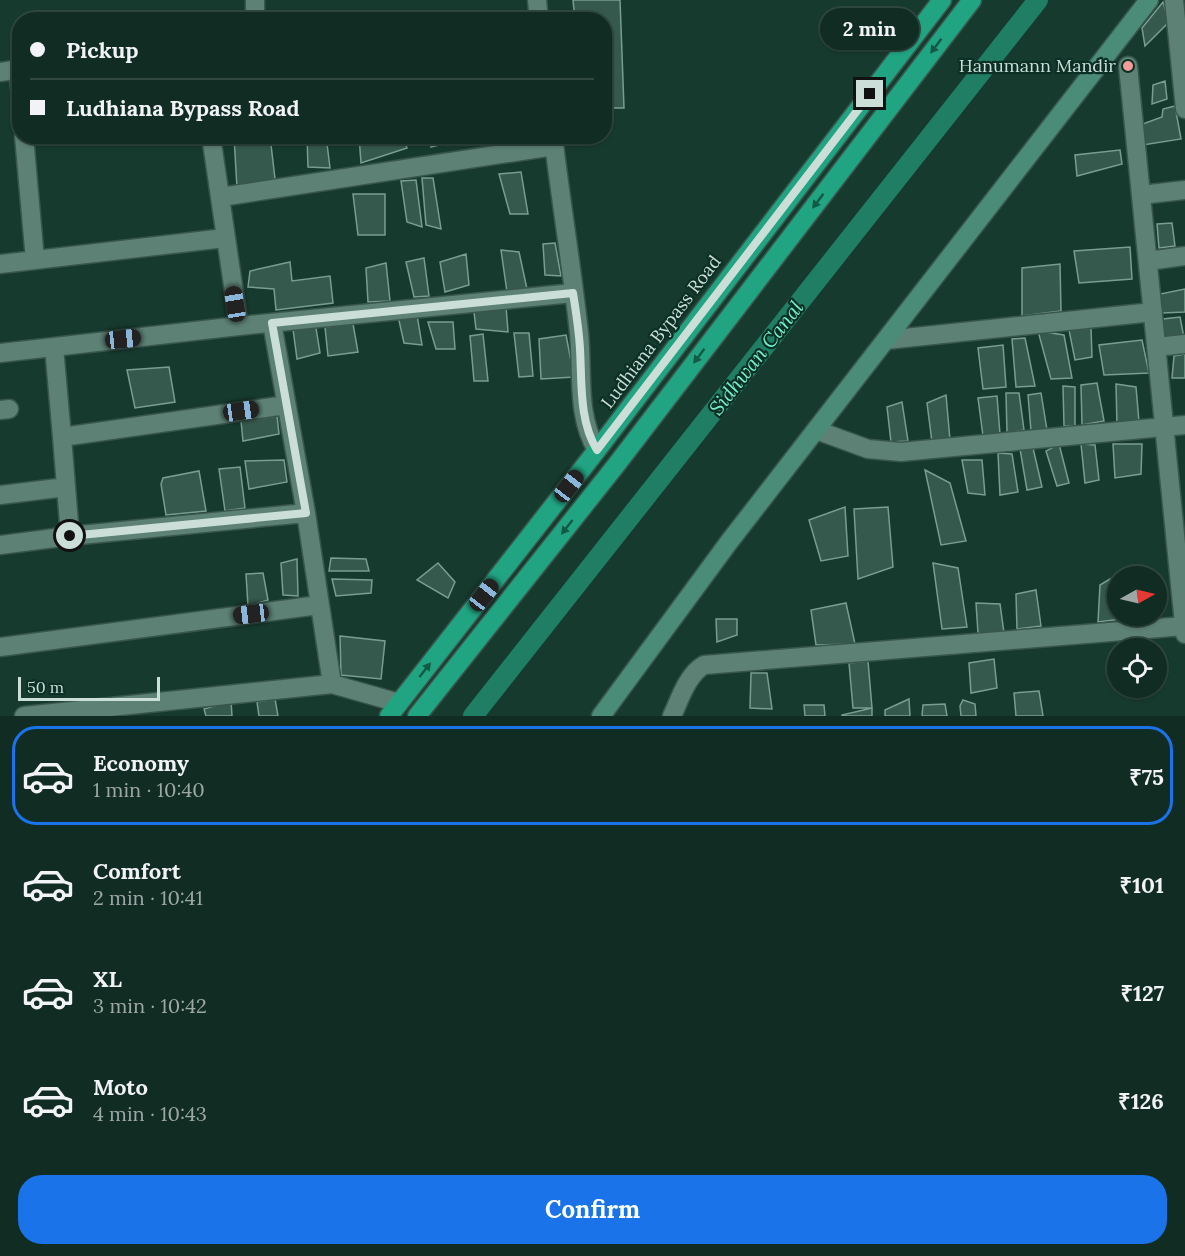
<!DOCTYPE html>
<html lang="en">
<head>
<meta charset="utf-8">
<style>
	:root { --surface:#112c23; --page:#1e3830; --text:#f1f3f6; --muted:#9ca7a6; --line:#304841; --accent:#1a73e8 }
	body { margin:0; font-family:Lora,serif; background:var(--page); color:var(--text); height:100vh; display:flex; flex-direction:column; font-size:22px; white-space:nowrap }
	* { box-sizing:border-box; margin:0 }
	p { font-size:20px; color:var(--muted) }
	.icon { flex:none; width:33px; height:33px; fill:none; stroke:currentColor; stroke-width:2; stroke-linecap:round; stroke-linejoin:round }
	.map { position:relative; height:716px; overflow:hidden }
	.panel { display:flex; flex-direction:column; background:var(--surface); flex:1 }
	.panel>* { flex:none }
	.hud { position:absolute; left:12px; top:12px; width:600px; height:132px; border-radius:24px; box-shadow:0 2px 4px #0004,0 0 0 2px var(--line); display:grid; align-content:center; height:132px; padding:0 18px; background:var(--surface) }
	.needle { width:39px; rotate:82deg }
	.fabs { position:absolute; left:1107px; top:566px; display:grid; gap:12px }
	.fabs a { display:grid; place-items:center; width:60px; height:60px; border-radius:50%; background:var(--surface); box-shadow:0 2px 4px #0004,0 0 0 2px var(--line); font-size:30px }
	.scale { position:absolute; left:18px; bottom:15px; width:142px; box-sizing:border-box; padding-left:6px; border:3px solid #cbded7; border-top:0; font-size:16px; line-height:21px; white-space:nowrap; color:#cbded7; -webkit-text-stroke:4px #0c3025; paint-order:stroke }
	.end { position:absolute; width:27px; height:27px; margin:-14px; border:8px solid #cbded7; background:#111; box-shadow:0 0 0 3px #111 }
	.from { border-radius:50% }
	.bubble { position:absolute; height:42px; border-radius:21px; background:var(--surface); box-shadow:0 2px 4px #0004,0 0 0 2px var(--line); font-size:20px; font-weight:700; line-height:42px; text-align:center }
	.car { position:absolute; width:18px; height:36px; margin:-18px -9px; border-radius:8px; box-shadow:0 0 4px 2px #0007; background:linear-gradient(#222 24%,#8ab4d8 0 40%,#222 0 76%,#8ab4d8 0 86%,#222 0) }
	.hud b { display:flex; align-items:center; gap:21px; height:57px; font-size:22px }
	.hud b+b { border-top:2px solid var(--line) }
	.hud i { width:15px; height:15px; background:var(--text) }
	ul { padding:10px 0 0; list-style:none }
	li { display:flex; align-items:center; gap:18px; height:99px; margin:0 12px 9px; padding:0 6px; border:3px solid transparent; border-radius:24px }
	li div { flex:1 }
	li b { display:block; font-size:22px }
	li em { font-style:normal; font-weight:700 }
	li.current { border-color:var(--accent) }
	li>.icon { width:54px; height:54px; stroke-width:1.5 }
	.action { display:flex; gap:12px; margin-top:auto; padding:12px 18px }
	.action a { flex:1; height:69px; border-radius:24px; background:var(--accent); color:#fff; font-size:24px; font-weight:700; line-height:69px; text-align:center }
	.map>svg:first-child { display:block }
	.lines { fill:none; stroke-linecap:round; stroke-linejoin:round }
	.canal { stroke:#207e64; stroke-width:20 }
	.building { fill:#35594c; stroke:#799e90; stroke-width:1.5 }
	.street-casing { stroke:#39564d; stroke-width:21 }
	.secondary-casing { stroke:#39564d; stroke-width:21 }
	.highway-casing { stroke:#39564d; stroke-width:21 }
	.street { stroke:#5d8174; stroke-width:18 }
	.secondary { stroke:#4b8c78; stroke-width:18 }
	.highway { stroke:#21a482; stroke-width:18 }
	.oneway { fill:#135946 }
	.route { stroke:#cbded7; stroke-width:8 }
	.poi-dot { fill:#f59b9a; stroke:#0c3025; stroke-width:2 }
	.labels { text-anchor:middle; stroke-width:4.5; stroke-linejoin:round; paint-order:stroke }
	.poi-label { font-size:18px; fill:#cbded7; stroke:#0c3025; text-anchor:end }
	.street-label { font-size:18px; fill:#cbded7; stroke:#0c3025 }
	.water-label { font-size:20px; font-style:italic; fill:#74efc8; stroke:#0c3025 }
</style>
</head>
<body>
<div class="map">
<svg width="1185" height="716" viewBox="0 0 1185 716">
	<rect width="100%" height="100%" fill="#173a2f"/>
	<g class="lines">
		<path class="canal" d="M 473,716 L 1038,0"/>
	</g>
	<path class="building" d="M 573,0 L 620,0 L 624,108 L 604,108 L 604,20 L 575,20 Z
		M 1163,2 L 1169,22 L 1145,46 L 1142,28 Z
		M 1165,81 L 1167,99 L 1152,104 L 1153,85 Z
		M 1175,106 L 1181,139 L 1143,145 L 1140,125 L 1162,117 L 1163,109 Z
		M 234,136 L 270,136 L 275,179 L 237,188 Z
		M 307,136 L 326,136 L 330,168 L 308,167 Z
		M 359,136 L 403,136 L 407,148 L 361,163 Z
		M 433,136 L 460,136 L 461,140 L 431,147 Z
		M 1120,150 L 1122,164 L 1077,176 L 1075,155 Z
		M 521,172 L 528,214 L 510,214 L 499,174 Z
		M 422,178 L 433,178 L 441,229 L 426,225 Z
		M 416,180 L 422,227 L 407,222 L 401,181 Z
		M 353,194 L 385,194 L 385,235 L 358,235 Z
		M 1172,223 L 1175,246 L 1159,248 L 1157,224 Z
		M 555,243 L 561,276 L 545,275 L 543,244 Z
		M 1130,247 L 1132,279 L 1079,283 L 1074,251 Z
		M 501,250 L 519,252 L 527,289 L 507,292 Z
		M 466,254 L 469,285 L 445,292 L 440,262 Z
		M 424,258 L 429,296 L 414,297 L 406,262 Z
		M 290,262 L 292,281 L 330,276 L 333,303 L 276,310 L 274,289 L 248,287 L 250,271 Z
		M 386,263 L 390,301 L 368,302 L 366,268 Z
		M 1060,264 L 1061,311 L 1022,316 L 1022,268 Z
		M 1185,289 L 1185,312 L 1162,313 L 1160,294 Z
		M 506,306 L 508,332 L 476,329 L 474,312 Z
		M 417,315 L 422,345 L 404,343 L 398,316 Z
		M 1180,317 L 1184,338 L 1162,338 L 1163,319 Z
		M 428,322 L 453,322 L 455,349 L 436,349 Z
		M 353,324 L 358,352 L 328,356 L 325,327 Z
		M 316,328 L 320,353 L 297,359 L 293,329 Z
		M 1091,328 L 1092,357 L 1075,360 L 1069,330 Z
		M 1038,331 L 1064,335 L 1072,378 L 1051,379 Z
		M 514,333 L 529,333 L 533,376 L 519,377 Z
		M 483,334 L 488,381 L 474,381 L 470,336 Z
		M 566,335 L 574,377 L 541,379 L 539,339 Z
		M 1025,338 L 1035,386 L 1016,387 L 1012,339 Z
		M 1142,340 L 1149,373 L 1104,375 L 1099,345 Z
		M 1003,345 L 1006,387 L 983,389 L 978,348 Z
		M 1185,354 L 1185,378 L 1172,378 L 1174,356 Z
		M 169,367 L 175,402 L 135,408 L 127,370 Z
		M 1097,383 L 1104,421 L 1082,425 L 1081,385 Z
		M 1116,384 L 1136,387 L 1139,422 L 1117,426 Z
		M 1063,386 L 1075,387 L 1075,426 L 1064,426 Z
		M 1006,393 L 1019,393 L 1024,430 L 1007,433 Z
		M 1041,393 L 1047,430 L 1031,431 L 1028,395 Z
		M 946,395 L 950,440 L 932,442 L 927,403 Z
		M 997,396 L 1000,434 L 983,436 L 978,398 Z
		M 902,402 L 908,441 L 891,442 L 887,407 Z
		M 277,416 L 279,434 L 243,441 L 241,421 Z
		M 1059,444 L 1069,483 L 1057,486 L 1046,451 Z
		M 1081,444 L 1095,445 L 1099,480 L 1085,483 Z
		M 1113,444 L 1142,444 L 1141,474 L 1115,478 Z
		M 1033,448 L 1042,487 L 1027,490 L 1020,449 Z
		M 998,453 L 1012,454 L 1018,492 L 1000,495 Z
		M 284,460 L 287,482 L 249,489 L 245,461 Z
		M 962,460 L 982,460 L 985,495 L 968,493 Z
		M 240,467 L 245,508 L 225,511 L 219,469 Z
		M 925,470 L 950,483 L 966,541 L 941,545 Z
		M 199,471 L 206,511 L 166,515 L 161,484 L 163,478 Z
		M 845,507 L 848,556 L 821,561 L 809,520 Z
		M 888,507 L 893,567 L 858,579 L 854,509 Z
		M 331,558 L 366,559 L 369,571 L 329,571 Z
		M 297,559 L 298,596 L 283,595 L 281,563 Z
		M 438,563 L 455,582 L 448,598 L 417,580 Z
		M 933,563 L 958,568 L 967,627 L 942,629 Z
		M 1123,571 L 1123,576 L 1118,576 L 1118,615 L 1129,615 L 1129,618 L 1098,622 L 1100,585 Z
		M 263,573 L 268,600 L 248,606 L 246,574 Z
		M 332,579 L 372,580 L 371,593 L 336,596 Z
		M 1036,590 L 1041,626 L 1017,629 L 1016,594 Z
		M 846,603 L 855,644 L 816,645 L 811,610 Z
		M 976,603 L 1000,604 L 1004,633 L 978,633 Z
		M 716,619 L 737,619 L 737,635 L 717,642 Z
		M 340,636 L 385,641 L 381,679 L 341,675 Z
		M 994,659 L 997,688 L 971,693 L 969,663 Z
		M 868,661 L 872,708 L 853,708 L 849,663 Z
		M 751,673 L 767,673 L 772,709 L 750,708 Z
		M 1039,691 L 1043,716 L 1016,716 L 1014,693 Z
		M 275,699 L 278,716 L 259,716 L 257,702 Z
		M 909,699 L 910,716 L 885,716 L 885,710 Z
		M 963,700 L 975,704 L 976,716 L 961,716 L 960,706 Z
		M 231,701 L 232,716 L 206,716 L 204,709 Z
		M 945,704 L 947,716 L 922,716 L 923,705 Z
		M 804,705 L 824,705 L 825,716 L 805,716 Z
		M 872,708 L 872,716 L 842,716 L 842,715 Z"/>
	<g class="lines">
		<defs>
			<path id="street" d="M 537,0 L 539,20
				M 1174,0 L 1185,109
				M 255,20 L 255,0
				M 1128,66 L 1185,634
				M 18,69 L 20,88
				M 0,72 L 20,69
				M 24,136 L 35,260
				M 553,136 C 561,202 572,268 579,333 C 583,372 576,416 597,450
				M 1141,195 L 1185,190
				M 221,197 L 554,146
				M 1148,261 L 1185,256
				M 0,264 L 225,238
				M 272,323 L 306,513 L 332,684
				M 239,326 L 573,293
				M 886,340 L 1153,312
				M 54,347 L 62,437
				M 1156,347 L 1185,344
				M 0,353 L 239,326 L 211,136
				M 286,405 L 62,437 L 70,536 L 306,513
				M 0,410 L 9,409
				M 816,430 L 868,449 L 901,452 L 1185,425
				M 0,495 L 66,487
				M 0,545 L 70,536
				M 0,647 L 319,605
				M 24,716 L 332,684 L 399,703
				M 672,716 C 680,699 687,675 704,665 L 1184,626"/>
			<path id="secondary" d="M 601,716 L 729,542 L 1149,0"/>
			<path id="highway" d="M 389,716 L 597,450 L 942,0
				M 417,716 L 617,464 L 972,0"/>
		</defs>
		<use href="#street" class="street-casing"/>
		<use href="#secondary" class="secondary-casing"/>
		<use href="#highway" class="highway-casing"/>
		<use href="#street" class="street"/>
		<use href="#secondary" class="secondary"/>
		<use href="#highway" class="highway"/>
	</g>
	<defs><path id="oneway-solid" d="M-6-.8H1V-3.2L6.5 0L1 3.2V.8H-6Z" transform="scale(1.5)"/></defs>
	<g class="oneway">
		<use href="#oneway-solid" transform="translate(936 46) rotate(127)"/>
		<use href="#oneway-solid" transform="translate(818 201) rotate(127)"/>
		<use href="#oneway-solid" transform="translate(699 356) rotate(127)"/>
		<use href="#oneway-solid" transform="translate(567 527) rotate(128)"/>
		<use href="#oneway-solid" transform="translate(425 670) rotate(-52)"/>
	</g>
	<g class="lines">
		<path class="route" d="M 70,536 L 306,513 L 272,323 L 573,293 C 576,312 579,330 580,349 C 582,383 579,421 597,450 L 870,94"/>
	</g>
	<circle class="poi-dot" cx="1128" cy="66" r="6"/>
	<g class="labels">
		<g class="poi-label">
			<text x="1116" y="72">Hanumann Mandir</text>
		</g>
		<g class="street-label">
			<text transform="translate(661 332) rotate(-53)" y="6">Ludhiana Bypass Road</text>
		</g>
		<g class="water-label">
			<text transform="translate(756 358) rotate(-52)" y="7">Sidhwan Canal</text>
		</g>
	</g>
</svg>
<div class="fabs">
<a><svg class="needle" viewBox="-14 -14 28 28"><path d="M0-13l5 13h-10z" fill="#e53935"/><path d="M0 13l5-13h-10z" fill="#9ca7a6"/></svg></a>
<a><svg class="icon" aria-label="locate" viewBox="0 0 24 24"><circle cx="12" cy="12" r="6"/><path d="M12 2v4M12 18v4M2 12h4M18 12h4"/></svg></a>
</div>
<div class="scale">50 m</div>
<i class="end from" style="left:70px;top:536px"></i>
<i class="end" style="left:870px;top:94px"></i>
<div class="bubble" style="left:820px;top:8px;width:99px">2 min</div>
<i class="car" style="left:235px;top:304px;rotate:351deg"></i>
<i class="car" style="left:123px;top:339px;rotate:84deg"></i>
<i class="car" style="left:241px;top:411px;rotate:82deg"></i>
<i class="car" style="left:569px;top:486px;rotate:38deg"></i>
<i class="car" style="left:484px;top:595px;rotate:38deg"></i>
<i class="car" style="left:251px;top:614px;rotate:263deg"></i>
<div class="hud">
<b><i class="from"></i>Pickup</b>
<b><i></i>Ludhiana Bypass Road</b>
</div>
</div>
<section class="panel">
<ul>
<li class="current"><svg class="icon" aria-label="car" viewBox="0 0 24 24"><path d="M5 17H2v-5l4-1 3-4h7l3 4 3 1v5h-3M9 17h6M6 11h13"/><circle cx="7" cy="17" r="2"/><circle cx="17" cy="17" r="2"/></svg><div><b>Economy</b><p>1 min · 10:40</p></div><em>₹75</em></li>
<li><svg class="icon" aria-label="car" viewBox="0 0 24 24"><path d="M5 17H2v-5l4-1 3-4h7l3 4 3 1v5h-3M9 17h6M6 11h13"/><circle cx="7" cy="17" r="2"/><circle cx="17" cy="17" r="2"/></svg><div><b>Comfort</b><p>2 min · 10:41</p></div><em>₹101</em></li>
<li><svg class="icon" aria-label="car" viewBox="0 0 24 24"><path d="M5 17H2v-5l4-1 3-4h7l3 4 3 1v5h-3M9 17h6M6 11h13"/><circle cx="7" cy="17" r="2"/><circle cx="17" cy="17" r="2"/></svg><div><b>XL</b><p>3 min · 10:42</p></div><em>₹127</em></li>
<li><svg class="icon" aria-label="car" viewBox="0 0 24 24"><path d="M5 17H2v-5l4-1 3-4h7l3 4 3 1v5h-3M9 17h6M6 11h13"/><circle cx="7" cy="17" r="2"/><circle cx="17" cy="17" r="2"/></svg><div><b>Moto</b><p>4 min · 10:43</p></div><em>₹126</em></li>
</ul>
<div class="action"><a>Confirm</a></div>
</section>
</body>
</html>
